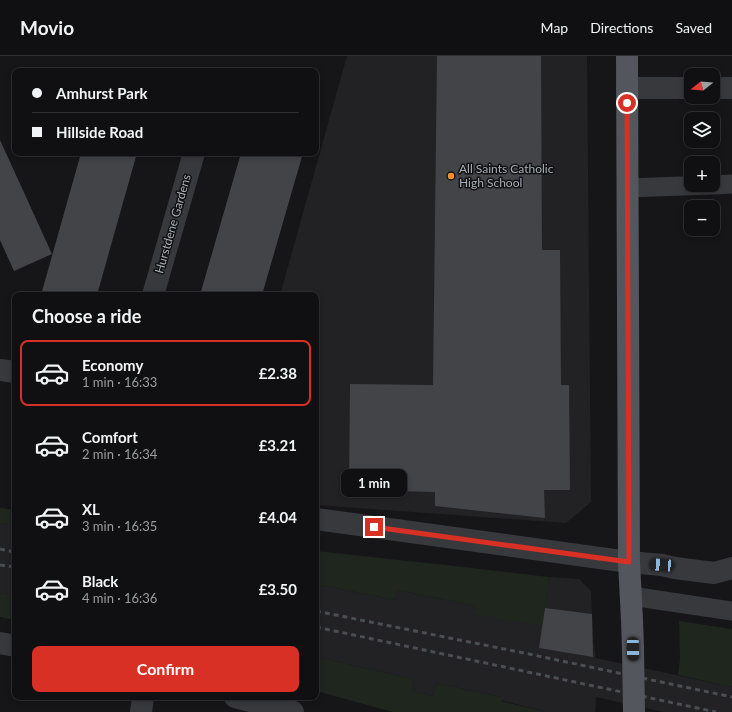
<!DOCTYPE html>
<html lang="en">
<head>
<meta charset="utf-8">
<style>
	:root { --surface:#101012; --page:#1e1e20; --text:#f1f3f6; --muted:#9c9d9f; --line:#303032; --accent:#d93025 }
	body { margin:0; font-family:Lato,sans-serif; background:var(--page); color:var(--text); height:100vh; display:flex; flex-direction:column; font-size:15px; white-space:nowrap }
	* { box-sizing:border-box; margin:0 }
	p { font-size:13px; color:var(--muted) }
	.icon { flex:none; width:22px; height:22px; fill:none; stroke:currentColor; stroke-width:2; stroke-linecap:round; stroke-linejoin:round }
	.map { position:relative; flex:1; overflow:hidden }
	.details { position:absolute; left:12px; top:236px; width:307px; height:408px; display:flex; flex-direction:column; background:var(--surface); border-radius:8px; box-shadow:0 2px 6px #0003,0 0 0 1px var(--line) }
	.details>* { flex:none }
	.top-card { position:absolute; left:12px; top:12px; width:307px; height:88px; border-radius:8px; box-shadow:0 2px 6px #0003,0 0 0 1px var(--line); display:grid; align-content:center; height:88px; padding:0 20px; background:var(--surface) }
	.needle { width:26px; rotate:253deg }
	.fabs { position:absolute; left:684px; top:12px; display:grid; gap:8px }
	.fabs a { display:grid; place-items:center; width:36px; height:36px; border-radius:8px; background:var(--surface); box-shadow:0 2px 6px #0003,0 0 0 1px var(--line); font-size:20px }
	.end { position:absolute; width:18px; height:18px; margin:-9px; border:5px solid #d93025; background:#fff; box-shadow:0 0 0 2px #fff }
	.from { border-radius:50% }
	.bubble { position:absolute; height:28px; border-radius:8px; background:var(--surface); box-shadow:0 2px 6px #0003,0 0 0 1px var(--line); font-size:13px; font-weight:700; line-height:28px; text-align:center }
	.car { position:absolute; width:12px; height:24px; margin:-12px -6px; border-radius:5px; box-shadow:0 0 3px 1px #0007; background:linear-gradient(#222 24%,#8ab4d8 0 40%,#222 0 76%,#8ab4d8 0 86%,#222 0) }
	.top-card b { display:flex; align-items:center; gap:14px; height:38px; font-size:15px }
	.top-card b+b { border-top:1px solid var(--line) }
	.top-card i { width:10px; height:10px; background:var(--text) }
	ul { padding:0; list-style:none }
	li { display:flex; align-items:center; gap:12px; height:66px; margin:0 8px 6px; padding:0 12px; border:2px solid transparent; border-radius:8px }
	li div { flex:1 }
	li b { display:block; font-size:15px }
	li em { font-style:normal; font-weight:700 }
	li.active { border-color:var(--accent) }
	li>.icon { width:36px; height:36px; stroke-width:1.5 }
	h2 { padding:0 20px; font-size:18px; line-height:48px }
	.action { display:flex; gap:8px; margin-top:auto; padding:8px 20px }
	.action a { flex:1; height:46px; border-radius:8px; background:var(--accent); color:#fff; font-size:16px; font-weight:700; line-height:46px; text-align:center }
	header { display:flex; align-items:center; gap:24px; box-sizing:border-box; height:56px; padding:0 20px; background:var(--surface); border-bottom:1px solid var(--line) }
	header strong { font-size:19px }
	nav { display:flex; gap:22px; margin-inline-start:auto; font-size:14px }
	.map>svg:first-child { display:block }
	.built { fill:#222225 }
	.green { fill:#1e261e }
	.building { fill:#424448 }
	.lines { fill:none; stroke-linecap:round; stroke-linejoin:round }
	.service { stroke:#37393d; stroke-width:19 }
	.minor { stroke:#37393d; stroke-width:22 }
	.primary { stroke:#53565c; stroke-width:22 }
	.rail { stroke:#4a4d52; stroke-width:3; stroke-dasharray:5 4; stroke-linecap:butt }
	.primary-bridge { stroke:#53565c; stroke-width:22 }
	.route { stroke:#d93025; stroke-width:5 }
	.poi-dot { fill:#f48e31; stroke:#111113; stroke-width:1.5 }
	.labels { text-anchor:middle; stroke-width:3; stroke-linejoin:round; paint-order:stroke }
	.poi-label { font-size:12px; fill:#a7b0b8; stroke:#111113; text-anchor:start }
	.street-label { font-size:12px; fill:#a7b0b8; stroke:#111113 }
</style>
</head>
<body>
<header>
<strong>Movio</strong>
<nav><a>Map</a><a>Directions</a><a>Saved</a></nav>
</header>
<div class="map">
<svg width="732" height="656" viewBox="0 0 732 656">
	<rect width="100%" height="100%" fill="#161618"/>
	<path class="built" d="M 347,0 L 587,0 L 591,446 L 566,467 L 316,449 L 316,239 L 280,239 Z
		M 0,467 L 15,469 L 15,540 L 0,537 Z
		M 549,521 L 579,523 L 591,535 L 593,584 L 596,602 L 732,631 L 732,656 L 663,656 L 596,641 L 595,656 L 546,656 L 500,644 L 501,641 L 436,627 L 433,640 L 412,635 L 414,623 L 316,601 L 316,528 L 395,544 L 397,534 L 475,550 L 474,558 L 545,552 Z"/>
	<path class="green" d="M 0,452 L 15,454 L 15,469 L 0,467 Z
		M 316,495 L 446,509 L 549,521 L 543,570 L 473,558 L 475,550 L 397,534 L 395,544 L 316,528 Z
		M 0,537 L 15,540 L 15,564 L 0,561 Z
		M 679,565 L 732,573 L 732,631 L 678,619 L 680,603 Z
		M 316,601 L 414,623 L 412,635 L 433,640 L 436,627 L 501,641 L 501,645 L 546,656 L 393,656 L 316,635 Z"/>
	<path class="building" d="M 437,0 L 541,0 L 542,194 L 560,194 L 561,329 L 569,329 L 570,434 L 544,434 L 545,462 L 435,450 L 435,436 L 349,434 L 350,328 L 433,329 Z
		M 0,84 L 52,198 L 14,215 L 0,184 Z
		M 81,97 L 137,97 L 97,239 L 41,239 Z
		M 241,97 L 303,97 L 262,239 L 200,239 Z
		M 545,552 L 592,558 L 593,601 L 539,592 Z"/>
	<g class="lines">
		<path class="service" d="M 713,129 L 732,128
			M 627,132 L 710,129
			M 631,540 L 732,555"/>
		<path class="minor" d="M 627,32 L 691,32
			M 713,32 L 732,32
			M 153,239 L 194,97
			M 0,314 L 15,316
			M 316,463 L 629,506 L 662,509 L 675,512 L 714,517 L 732,512
			M 0,587 L 15,590
			M 235,641 L 293,656
			M 141,656 L 143,641"/>
		<path class="primary" d="M 627,0 L 629,506 L 632,564 L 633,593"/>
		<path class="rail" d="M 0,493 L 15,496
			M 0,509 L 15,511
			M 316,555 L 524,597 L 732,641
			M 316,571 L 716,656"/>
		<path class="primary-bridge" d="M 633,593 L 634,656"/>
	</g>
	<g class="lines">
		<path class="route" d="M 374,471 L 629,506 L 627,47"/>
	</g>
	<circle class="poi-dot" cx="451" cy="120" r="4"/>
	<g class="labels">
		<g class="poi-label">
			<text x="459" y="117">All Saints Catholic<tspan x="459" dy="14">High School</tspan></text>
		</g>
		<g class="street-label">
			<text transform="translate(173 168) rotate(-74)" y="4">Hurstdene Gardens</text>
		</g>
	</g>
</svg>
<div class="fabs">
<a><svg class="needle" viewBox="-14 -14 28 28"><path d="M0-13l5 13h-10z" fill="#e53935"/><path d="M0 13l5-13h-10z" fill="#9c9d9f"/></svg></a>
<a><svg class="icon" aria-label="layers" viewBox="0 0 24 24"><path d="M12 4l9 5-9 5-9-5zM3 14l9 5 9-5"/></svg></a>
<a>+</a>
<a>−</a>
</div>
<i class="end from" style="left:627px;top:47px"></i>
<i class="end" style="left:374px;top:471px"></i>
<div class="bubble" style="left:341px;top:413px;width:66px">1 min</div>
<i class="car" style="left:662px;top:509px;rotate:274deg"></i>
<i class="car" style="left:633px;top:593px;rotate:179deg"></i>
<div class="top-card">
<b><i class="from"></i>Amhurst Park</b>
<b><i></i>Hillside Road</b>
</div>
<section class="details">
<h2>Choose a ride</h2>
<ul>
<li class="active"><svg class="icon" aria-label="car" viewBox="0 0 24 24"><path d="M5 17H2v-5l4-1 3-4h7l3 4 3 1v5h-3M9 17h6M6 11h13"/><circle cx="7" cy="17" r="2"/><circle cx="17" cy="17" r="2"/></svg><div><b>Economy</b><p>1 min · 16:33</p></div><em>£2.38</em></li>
<li><svg class="icon" aria-label="car" viewBox="0 0 24 24"><path d="M5 17H2v-5l4-1 3-4h7l3 4 3 1v5h-3M9 17h6M6 11h13"/><circle cx="7" cy="17" r="2"/><circle cx="17" cy="17" r="2"/></svg><div><b>Comfort</b><p>2 min · 16:34</p></div><em>£3.21</em></li>
<li><svg class="icon" aria-label="car" viewBox="0 0 24 24"><path d="M5 17H2v-5l4-1 3-4h7l3 4 3 1v5h-3M9 17h6M6 11h13"/><circle cx="7" cy="17" r="2"/><circle cx="17" cy="17" r="2"/></svg><div><b>XL</b><p>3 min · 16:35</p></div><em>£4.04</em></li>
<li><svg class="icon" aria-label="car" viewBox="0 0 24 24"><path d="M5 17H2v-5l4-1 3-4h7l3 4 3 1v5h-3M9 17h6M6 11h13"/><circle cx="7" cy="17" r="2"/><circle cx="17" cy="17" r="2"/></svg><div><b>Black</b><p>4 min · 16:36</p></div><em>£3.50</em></li>
</ul>
<div class="action"><a>Confirm</a></div>
</section>
</div>
</body>
</html>
